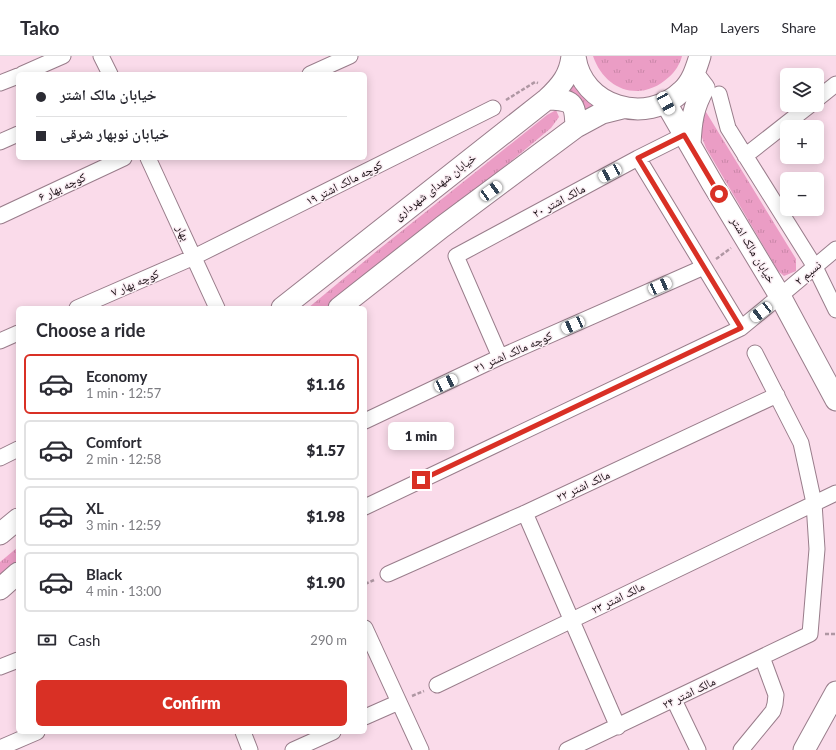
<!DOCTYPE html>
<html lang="en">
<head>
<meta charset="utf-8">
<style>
	:root { --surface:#fff; --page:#f7f7f7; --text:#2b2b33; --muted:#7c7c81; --line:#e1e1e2; --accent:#d93025 }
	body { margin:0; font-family:Lato,"Noto Naskh Arabic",sans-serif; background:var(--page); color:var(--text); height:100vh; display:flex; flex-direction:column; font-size:15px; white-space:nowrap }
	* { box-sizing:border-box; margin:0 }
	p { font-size:13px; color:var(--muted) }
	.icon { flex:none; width:22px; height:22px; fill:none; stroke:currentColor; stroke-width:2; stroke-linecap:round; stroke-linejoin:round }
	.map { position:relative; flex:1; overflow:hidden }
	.details { position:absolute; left:16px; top:250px; width:351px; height:428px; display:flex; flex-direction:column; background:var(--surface); border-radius:6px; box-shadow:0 2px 10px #0003 }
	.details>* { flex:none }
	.top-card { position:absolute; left:16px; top:16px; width:351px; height:88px; border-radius:6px; box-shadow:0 2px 10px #0003; display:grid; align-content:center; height:88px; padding:0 20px; background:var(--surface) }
	.fabs { position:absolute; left:780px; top:12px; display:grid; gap:8px }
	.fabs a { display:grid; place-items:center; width:44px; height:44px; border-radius:6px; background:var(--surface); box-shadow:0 2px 10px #0003; font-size:20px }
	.end { position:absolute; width:18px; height:18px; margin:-9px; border:5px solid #d93025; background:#fff; box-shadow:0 0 0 2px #fff }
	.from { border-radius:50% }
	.bubble { position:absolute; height:28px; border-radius:6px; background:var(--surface); box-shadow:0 2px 10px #0003; font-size:13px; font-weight:800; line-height:28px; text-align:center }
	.car { position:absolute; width:12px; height:24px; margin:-12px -6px; border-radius:5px; box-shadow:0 0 3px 1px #0007; background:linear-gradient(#fff 24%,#345 0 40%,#fff 0 76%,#345 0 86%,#fff 0) }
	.top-card b { display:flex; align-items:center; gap:14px; height:38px; font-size:15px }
	.top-card b+b { border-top:1px solid var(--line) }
	.top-card i { width:10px; height:10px; background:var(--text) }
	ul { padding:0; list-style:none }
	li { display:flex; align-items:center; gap:12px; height:60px; margin:0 8px 6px; padding:0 12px; border:2px solid var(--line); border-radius:6px }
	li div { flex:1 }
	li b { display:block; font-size:15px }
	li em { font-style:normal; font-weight:800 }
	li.active { border-color:var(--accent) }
	li>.icon { width:36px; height:36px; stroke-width:1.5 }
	h2 { padding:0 20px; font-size:18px; line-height:48px }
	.pay { display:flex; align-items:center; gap:10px; height:44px; padding:0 20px; font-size:15px }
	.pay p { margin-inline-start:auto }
	.action { display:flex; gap:8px; margin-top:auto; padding:8px 20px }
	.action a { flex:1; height:46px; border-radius:6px; background:var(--accent); color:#fff; font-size:16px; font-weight:800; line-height:46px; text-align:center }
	header { display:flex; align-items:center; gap:24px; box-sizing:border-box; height:56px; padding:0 20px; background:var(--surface); border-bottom:1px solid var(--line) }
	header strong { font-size:19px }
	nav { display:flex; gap:22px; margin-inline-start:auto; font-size:14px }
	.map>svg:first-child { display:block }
	.grass { fill:url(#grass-tufts) }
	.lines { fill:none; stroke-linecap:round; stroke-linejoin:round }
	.street-casing { stroke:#997d8b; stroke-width:17 }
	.secondary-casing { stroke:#997d8b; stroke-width:23 }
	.path { stroke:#af97a3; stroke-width:2.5; stroke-dasharray:4 2; stroke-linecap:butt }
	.street { stroke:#fff; stroke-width:15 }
	.secondary { stroke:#fff; stroke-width:21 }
	.route { stroke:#d93025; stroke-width:5 }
	.labels { text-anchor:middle; stroke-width:3; stroke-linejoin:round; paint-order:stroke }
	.street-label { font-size:12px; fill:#160c11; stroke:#fbeef4 }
</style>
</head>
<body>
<header>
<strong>Tako</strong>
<nav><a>Map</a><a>Layers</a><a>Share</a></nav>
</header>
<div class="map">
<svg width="836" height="694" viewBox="0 0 836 694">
	<defs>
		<pattern id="grass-tufts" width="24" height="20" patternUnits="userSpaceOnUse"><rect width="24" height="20" fill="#eb9dc5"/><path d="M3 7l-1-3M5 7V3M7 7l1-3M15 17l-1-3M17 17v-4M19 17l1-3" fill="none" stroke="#c986a8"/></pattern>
	</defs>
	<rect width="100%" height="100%" fill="#fadbea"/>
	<path class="grass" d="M 593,0 L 682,0 C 680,8 675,16 669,21 C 641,47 605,35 593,0 Z
		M 573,25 L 596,53 L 584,55 L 580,43 L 566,33 Z
		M 556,54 L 559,61 L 551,72 L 515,102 L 326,252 L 308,252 L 378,194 L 547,59 Z
		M 706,56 L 796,203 L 796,215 L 784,220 L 778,215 L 706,92 L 696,66 L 698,57 Z
		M 18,491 L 18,508 L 0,523 L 0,506 Z"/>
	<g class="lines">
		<defs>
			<path id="street" d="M 101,0 L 110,18
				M 22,18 L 63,0
				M 310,18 L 350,0
				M 0,27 L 18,20
				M 719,38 L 728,72 L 815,211 L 836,254
				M 817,43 L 836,28
				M 0,86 L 18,78
				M 745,100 L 810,49
				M 148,102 L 217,252
				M 638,102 L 741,272
				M 0,160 L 124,102
				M 77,252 L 194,201 L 493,52
				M 0,285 L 18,277
				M 500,301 L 456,200 L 638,102 L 684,79
				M 365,365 L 500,301 L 704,211
				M 0,402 L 18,393
				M 365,451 L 741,272 L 780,240 L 836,193
				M 525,457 L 618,671
				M 388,518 L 525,457 L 777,339
				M 365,572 L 421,694
				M 0,611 L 18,604
				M 437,629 L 836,437
				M 674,644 L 698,694
				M 365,661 L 399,646
				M 243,676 L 250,694
				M 0,692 L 37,676
				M 293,694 L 333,676
				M 567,694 L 810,578 L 817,493 L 814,447 L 801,387 L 755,297
				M 741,694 L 773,655 L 775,648 L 776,639 L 762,601"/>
			<path id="secondary" d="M 575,0 C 581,51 647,70 682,35 C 692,26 696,13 700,0
				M 547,43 C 573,44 575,46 576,71
				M 666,47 L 712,127 L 780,240 L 836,344
				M 690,89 C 691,66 693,51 704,32 L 694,19
				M 282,252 L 547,43 C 561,30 570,19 572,0
				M 339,252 L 442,171 L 576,71 L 602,57 L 622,52
				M 0,478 L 18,463
				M 0,533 L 18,517
				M 804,694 L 836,636"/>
		</defs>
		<use href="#street" class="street-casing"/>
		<use href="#secondary" class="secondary-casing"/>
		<path class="path" d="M 506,44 L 535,26 L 538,27
			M 716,203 L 731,192
			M 365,528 L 374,524
			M 825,578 L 836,578
			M 412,640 L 424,635"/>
		<use href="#street" class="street"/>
		<use href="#secondary" class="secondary"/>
	</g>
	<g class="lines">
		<path class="route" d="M 421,424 L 741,272 L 638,102 L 684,79 L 719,138"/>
	</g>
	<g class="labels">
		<g class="street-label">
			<text transform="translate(344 127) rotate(-27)" y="4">کوچه مالک اشتر ۱۹</text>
			<text transform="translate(62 131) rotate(-25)" y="4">کوچه بهار ۶</text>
			<text transform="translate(435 131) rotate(-38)" y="4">خیابان شهدای شهرداری</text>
			<text transform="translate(559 145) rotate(-28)" y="4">مالک اشتر ۲۰</text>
			<text transform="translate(183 177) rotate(65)" y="4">بهار</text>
			<text transform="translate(753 194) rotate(59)" y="4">خیابان مالک اشتر</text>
			<text transform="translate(808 217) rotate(-40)" y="4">نسیم ۲</text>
			<text transform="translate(135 227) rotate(-23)" y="4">کوچه بهار ۷</text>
			<text transform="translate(513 296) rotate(-24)" y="4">کوچه مالک اشتر ۲۱</text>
			<text transform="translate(583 430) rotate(-25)" y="4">مالک اشتر ۲۲</text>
			<text transform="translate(618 542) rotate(-26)" y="4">مالک اشتر ۲۳</text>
			<text transform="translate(689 637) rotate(-26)" y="4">مالک اشتر ۲۴</text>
		</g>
	</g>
</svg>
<div class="fabs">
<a><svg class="icon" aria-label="layers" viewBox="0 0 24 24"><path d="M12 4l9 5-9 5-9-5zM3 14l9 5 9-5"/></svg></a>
<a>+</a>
<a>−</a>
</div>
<i class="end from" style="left:719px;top:138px"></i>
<i class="end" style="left:421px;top:424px"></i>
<div class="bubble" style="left:388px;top:366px;width:66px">1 min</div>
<i class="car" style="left:666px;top:47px;rotate:151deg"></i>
<i class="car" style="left:610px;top:117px;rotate:242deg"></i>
<i class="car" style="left:491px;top:135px;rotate:54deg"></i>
<i class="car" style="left:660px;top:230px;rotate:66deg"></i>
<i class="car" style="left:761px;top:256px;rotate:232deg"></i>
<i class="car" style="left:573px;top:269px;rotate:246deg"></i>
<i class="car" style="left:446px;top:327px;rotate:65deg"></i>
<div class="top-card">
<b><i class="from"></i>خیابان مالک اشتر</b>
<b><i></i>خیابان نوبهار شرقی</b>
</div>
<section class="details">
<h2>Choose a ride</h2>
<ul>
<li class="active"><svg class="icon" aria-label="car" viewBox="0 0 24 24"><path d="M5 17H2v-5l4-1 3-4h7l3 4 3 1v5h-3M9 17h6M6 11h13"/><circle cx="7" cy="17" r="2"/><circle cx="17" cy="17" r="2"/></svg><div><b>Economy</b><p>1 min · 12:57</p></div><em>$1.16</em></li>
<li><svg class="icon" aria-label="car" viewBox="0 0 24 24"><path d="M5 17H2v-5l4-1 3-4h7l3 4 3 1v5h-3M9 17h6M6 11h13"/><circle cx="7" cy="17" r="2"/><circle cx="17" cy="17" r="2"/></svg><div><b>Comfort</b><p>2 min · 12:58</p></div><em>$1.57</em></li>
<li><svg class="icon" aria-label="car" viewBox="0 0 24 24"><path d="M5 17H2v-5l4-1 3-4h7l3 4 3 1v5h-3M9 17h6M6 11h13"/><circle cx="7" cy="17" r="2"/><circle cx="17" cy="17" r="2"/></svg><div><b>XL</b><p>3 min · 12:59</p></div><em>$1.98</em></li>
<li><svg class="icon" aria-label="car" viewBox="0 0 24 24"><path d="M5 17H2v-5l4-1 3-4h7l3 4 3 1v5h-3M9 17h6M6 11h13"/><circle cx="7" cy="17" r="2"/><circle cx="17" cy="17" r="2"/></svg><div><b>Black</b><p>4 min · 13:00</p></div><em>$1.90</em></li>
</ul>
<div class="pay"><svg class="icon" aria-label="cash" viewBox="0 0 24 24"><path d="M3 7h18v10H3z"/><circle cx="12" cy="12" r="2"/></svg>Cash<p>290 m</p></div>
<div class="action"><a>Confirm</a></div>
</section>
</div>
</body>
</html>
